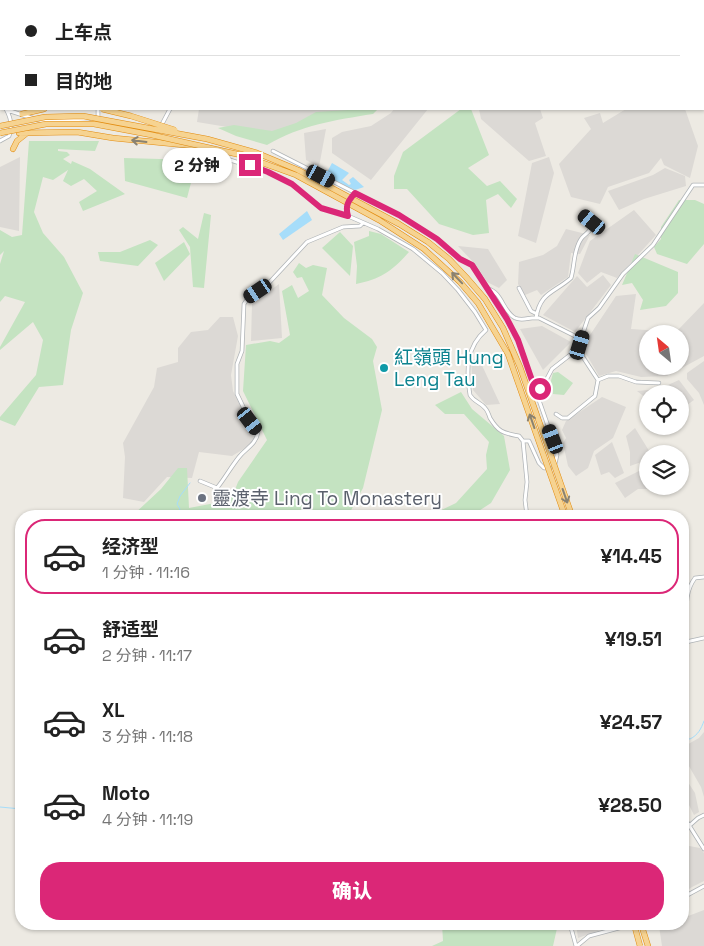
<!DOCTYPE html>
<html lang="zh">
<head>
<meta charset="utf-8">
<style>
	:root { --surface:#fff; --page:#f6f6f6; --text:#222; --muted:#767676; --line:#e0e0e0; --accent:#db2777 }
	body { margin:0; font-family:"Space Grotesk","Noto Sans SC",sans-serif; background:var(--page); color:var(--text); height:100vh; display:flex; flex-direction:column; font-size:19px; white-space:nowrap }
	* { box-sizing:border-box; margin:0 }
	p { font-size:16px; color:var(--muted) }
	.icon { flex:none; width:28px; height:28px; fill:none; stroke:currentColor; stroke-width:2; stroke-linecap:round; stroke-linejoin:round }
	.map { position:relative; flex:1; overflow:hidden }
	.drawer { position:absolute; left:15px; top:510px; width:674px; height:420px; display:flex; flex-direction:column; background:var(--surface); border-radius:20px; box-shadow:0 1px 4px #0004 }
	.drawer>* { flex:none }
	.banner { position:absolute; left:0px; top:0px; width:705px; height:110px; box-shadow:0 1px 4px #0004; display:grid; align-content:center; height:110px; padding:0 25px; background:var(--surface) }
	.needle { width:32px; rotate:331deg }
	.fabs { position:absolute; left:639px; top:325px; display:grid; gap:10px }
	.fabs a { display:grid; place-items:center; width:50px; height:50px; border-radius:50%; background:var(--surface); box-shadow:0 1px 4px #0004; font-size:25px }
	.end { position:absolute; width:22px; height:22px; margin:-11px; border:6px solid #db2777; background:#fff; box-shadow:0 0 0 2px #fff }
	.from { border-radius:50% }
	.bubble { position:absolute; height:35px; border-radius:18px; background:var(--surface); box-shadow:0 1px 4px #0004; font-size:16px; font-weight:800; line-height:35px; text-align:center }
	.car { position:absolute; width:15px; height:30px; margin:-15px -8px; border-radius:6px; box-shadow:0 0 4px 1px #0007; background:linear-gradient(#222 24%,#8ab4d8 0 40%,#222 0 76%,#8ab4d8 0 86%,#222 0) }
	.banner b { display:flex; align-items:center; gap:18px; height:48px; font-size:19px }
	.banner b+b { border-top:1px solid var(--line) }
	.banner i { width:12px; height:12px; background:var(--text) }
	ul { padding:9px 0 0; list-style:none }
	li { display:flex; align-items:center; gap:15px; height:75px; margin:0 10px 8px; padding:0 15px; border:2px solid transparent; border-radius:20px }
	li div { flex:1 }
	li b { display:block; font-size:19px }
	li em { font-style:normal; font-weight:800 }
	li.active { border-color:var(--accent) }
	li>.icon { width:45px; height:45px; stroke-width:1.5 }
	.action { display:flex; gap:10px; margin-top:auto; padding:10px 25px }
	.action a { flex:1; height:58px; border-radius:20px; background:var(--accent); color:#fff; font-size:20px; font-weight:800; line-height:58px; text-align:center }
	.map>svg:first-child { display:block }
	.industrial { fill:#dcd9d5; fill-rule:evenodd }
	.green { fill:#c4e3c1 }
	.water { fill:#a6ddfa }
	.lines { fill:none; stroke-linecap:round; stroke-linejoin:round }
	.stream { stroke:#a6ddfa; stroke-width:1 }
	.minor-casing { stroke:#b0b4b7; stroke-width:4.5 }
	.highway-casing { stroke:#e28b0e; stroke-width:6 }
	.minor { stroke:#fff; stroke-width:3 }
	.highway { stroke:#f6d391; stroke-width:5 }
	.highway-bridge-casing { stroke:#e28b0e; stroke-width:6; stroke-linecap:butt }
	.highway-bridge { stroke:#f6d391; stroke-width:5 }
	.oneway { stroke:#8a8271 }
	.route { stroke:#db2777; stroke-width:6 }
	.culture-dot { fill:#0f9aa8; stroke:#fff; stroke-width:2 }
	.worship-dot { fill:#6b7280; stroke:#fff; stroke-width:2 }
	.labels { text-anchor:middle; stroke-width:4; stroke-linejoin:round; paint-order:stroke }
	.culture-label { font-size:19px; fill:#0d838f; stroke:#fff; text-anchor:start }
	.worship-label { font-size:19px; fill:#5b616d; stroke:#fff; text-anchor:start }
</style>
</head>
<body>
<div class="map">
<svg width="704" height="946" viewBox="0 0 704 946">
	<rect width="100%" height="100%" fill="#edeae3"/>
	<path class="industrial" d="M 199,109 L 372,109 L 270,134 L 197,122 Z
		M 394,109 L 428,109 L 371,180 L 332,153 L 332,138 L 342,132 L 371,126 L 391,113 Z
		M 479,109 L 540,109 L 543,118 L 535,123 L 546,156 L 529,161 L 481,119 Z
		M 626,109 L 685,109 L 698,146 L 690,178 L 664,165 L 661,158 L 649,173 L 608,187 L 600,204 L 571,197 L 559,164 L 591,129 L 584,118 L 600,113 L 603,123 Z
		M 326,129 L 319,167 L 306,160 L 304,133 Z
		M 20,157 L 19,231 L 0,227 L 0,167 Z
		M 549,157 L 554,173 L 536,243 L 518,236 L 532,163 Z
		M 665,168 L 685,176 L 686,186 L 644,199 L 619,210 L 608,191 L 653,175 Z
		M 634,210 L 656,235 L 617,278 L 601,272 L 587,283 L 578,273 L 590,241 Z
		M 566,229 L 590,235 L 580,254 L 571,253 L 568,277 L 541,295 L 537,290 L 525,295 L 518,284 L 519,262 L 543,255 L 557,246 Z
		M 458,246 L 488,249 L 507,280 L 499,288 L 487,282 L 476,265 Z
		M 603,275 L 611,285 L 575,332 L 543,315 L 577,276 L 587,287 Z
		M 279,284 L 282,338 L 251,341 L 252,304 Z
		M 636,294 L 631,329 L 676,332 L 704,303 L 704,356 L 667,376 L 641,377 L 616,371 L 599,376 L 582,347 L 616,296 ZM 648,334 L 680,334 L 680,366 L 648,366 Z
		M 220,317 L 233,317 L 238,336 L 231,375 L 233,391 L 249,423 L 256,431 L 255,438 L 252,444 L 232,456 L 199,452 L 192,478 L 167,477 L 144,502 L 123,498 L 125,457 L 123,443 L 154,387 L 157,368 L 178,362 L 178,348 L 191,332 L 208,330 Z
		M 542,326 L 571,342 L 543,370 L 520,329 Z
		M 479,359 L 500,404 L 486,405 L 473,390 L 471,360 Z
		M 704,361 L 704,405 L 699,393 L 687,379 L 687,373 Z
		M 679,380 L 694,400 L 680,410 L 680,394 L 648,394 L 647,399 L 637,391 L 659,389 Z
		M 602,397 L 626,407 L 613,438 L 594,451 L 588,468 L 576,476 L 568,466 L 563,443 L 566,438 L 562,430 L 566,421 Z
		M 635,428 L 651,454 L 648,454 L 647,460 L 630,466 L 630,452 L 626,436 Z
		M 612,442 L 624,473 L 615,478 L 609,472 L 601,475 L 595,455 Z
		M 647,467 L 647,480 L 644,482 L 647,489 L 638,489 L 625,498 L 615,483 Z
		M 704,732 L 704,797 L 701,787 L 682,754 L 683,747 L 699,738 Z
		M 682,773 L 695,793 L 699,812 L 694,815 L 683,793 Z
		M 683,842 L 684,845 L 700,848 L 704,853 L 704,881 L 692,887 L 683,893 Z
		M 704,910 L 704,946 L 662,946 L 659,926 L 666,924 L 682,924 L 683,918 Z
		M 576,924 L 612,924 L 612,926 L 578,938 Z"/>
	<path class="green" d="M 364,109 L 378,109 L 373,114 C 335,120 301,125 267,145 L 236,136 L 218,128 L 234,125 L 272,131 L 296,123 L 316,112 Z
		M 461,109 L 471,109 L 489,155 L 468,168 L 487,186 L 500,181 L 517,199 L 511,208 L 498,194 L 486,200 L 489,233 L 473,235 L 439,224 L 407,189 L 394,189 L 394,176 L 403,152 Z
		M 29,141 L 99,141 L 95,151 L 58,149 L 58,151 L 67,152 L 70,155 L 63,159 L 71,164 L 72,161 L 90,169 L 125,194 L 83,211 L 79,202 L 97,191 L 84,179 L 71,186 L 63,181 L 68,170 L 53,180 L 43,177 L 34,212 L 43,233 L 64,257 L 83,293 L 71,330 L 63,385 L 39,387 L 15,426 L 0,420 L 0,417 L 36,375 L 43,340 L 33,322 L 0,350 L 0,347 L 25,302 L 5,296 L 0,302 L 0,264 L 4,251 L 0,255 L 0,230 L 12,237 L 22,235 Z
		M 124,158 L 197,160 L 187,198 L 125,181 Z
		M 679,200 L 695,200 L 704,204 L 704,244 L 687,264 L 657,254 L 654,247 L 661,239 L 661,227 Z
		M 204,213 L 211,215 L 204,288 L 193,287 L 190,247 L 179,230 L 183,227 L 198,239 Z
		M 369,231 L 381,234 L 409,252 C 392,271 381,279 356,284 L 357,266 L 354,242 L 369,236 Z
		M 340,232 L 353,246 L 350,276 L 322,248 Z
		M 150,240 L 158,245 L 138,266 L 100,261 L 98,252 L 120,252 Z
		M 184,242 L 190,254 L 164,281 L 155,263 Z
		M 635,254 L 678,272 L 678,293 L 666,306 L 640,310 L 643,300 L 632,283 L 622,285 Z
		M 299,263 L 306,268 L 313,265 L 327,268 L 322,295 L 344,318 L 372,339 L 377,347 L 373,361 L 382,410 L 363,488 L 348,516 L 132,516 L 161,489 L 178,468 L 187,468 L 189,508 L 215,503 L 233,495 L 238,482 L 267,440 L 243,391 L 246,345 L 270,341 L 279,343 L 290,335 L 282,291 L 292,285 L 298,298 L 309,291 L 302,277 L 297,278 L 293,272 Z
		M 558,372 L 573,383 L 564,395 L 553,394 L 550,384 L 553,373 Z
		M 461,392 L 472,409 L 504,436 L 510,470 L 491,503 L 471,516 L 431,516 L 431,515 L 456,503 L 487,469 L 486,455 L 489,442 L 464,414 L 445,414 L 435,405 Z
		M 442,924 L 558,924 L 553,946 L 432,946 L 443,941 Z"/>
	<path class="water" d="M 332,163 L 349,173 L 342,180 L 349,185 L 351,184 L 349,180 L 353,177 L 364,187 L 355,190 L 325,176 Z
		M 307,211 L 312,220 L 283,240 L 279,234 Z"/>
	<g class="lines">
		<path class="stream" d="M 176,516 L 180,509 L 177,504 L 180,496 L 190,483
			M 682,737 L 690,739 C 698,735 701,729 704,721
			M 0,807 L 21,809"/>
		<defs>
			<path id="minor" d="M 143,0 L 144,1
				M 422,0 L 424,1
				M 554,1 L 597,1
				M 682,1 L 682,0
				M 704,61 L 704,62
				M 0,94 L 1,93
				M 0,104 L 1,105
				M 98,109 L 98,120
				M 7,110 L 32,118
				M 38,120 L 46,121 L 89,119
				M 125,126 L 148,131
				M 161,126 L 170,109
				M 0,141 L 9,136 C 13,127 11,118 6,109
				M 273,151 L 399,215 L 437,239 L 460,259 L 473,265 L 507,319 L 518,340 L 555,446 L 557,455 L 555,464
				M 230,160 L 268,172 L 292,184 L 321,208 L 348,216 L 378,229 L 413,249 L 442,273 L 458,290 L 475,312 L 486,330 C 466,347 466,370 470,395 C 474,402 480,402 485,408 C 487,410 489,415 490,418 C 499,433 504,433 519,436 L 523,441 L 527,482 L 525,500 L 527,516
				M 348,215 C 345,205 348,200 355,193
				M 519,288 L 531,311 L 537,314
				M 488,289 C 502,292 503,312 515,318 C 524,322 530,316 539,318 L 577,337 L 582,335
				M 536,318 C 540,292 554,293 571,278 C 575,265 573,251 581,239 C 584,234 592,232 592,224 C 592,220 585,216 582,213
				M 598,380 L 608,376 L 619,376 L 636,382 L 659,383
				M 535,389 L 542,388 L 552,369 L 579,348
				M 556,414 L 562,418 L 568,418 L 595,396 L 598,380 L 579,351 L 579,345 L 588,318 L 599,308 L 623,274 L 653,245 L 693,185 L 704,185
				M 523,441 L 529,441 L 539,463 L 544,468 L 550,468
				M 200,481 L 217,488 C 225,478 231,467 239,457 C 246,448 256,445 258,432 L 250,421 L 237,394 L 237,364 L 242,351 L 244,304 L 248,298 L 267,285 L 307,242 L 343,227 L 360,226 L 363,223
				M 217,488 L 219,497
				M 686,642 L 704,638
				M 682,651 C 692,628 679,599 695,578 L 704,577
				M 682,814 L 704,849
				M 689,826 L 698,818 L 704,815
				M 682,898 L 704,886
				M 570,924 L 576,946
				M 577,946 L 589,936 L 634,924"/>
			<path id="highway" d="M 22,114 L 44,109
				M 19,133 L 77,132 L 113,138 L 195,146
				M 13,149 L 17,141 L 27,133
				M 641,924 L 648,946"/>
		</defs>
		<use href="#minor" class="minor-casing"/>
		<use href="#highway" class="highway-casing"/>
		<use href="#minor" class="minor"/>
		<use href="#highway" class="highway"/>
		<defs>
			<path id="highway-bridge" d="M 102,109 L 131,116 L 175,130
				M 0,126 L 45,117 L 83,116 L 207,139 L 257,153 L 298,170 L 399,224 L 428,242 L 449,259 L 466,277 L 485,299 L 503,328 L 520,367 L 572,516
				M 0,133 L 46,124 L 94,124 L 152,135 L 241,155 L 296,175 L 379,220 L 424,249 L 460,282 L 478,303 L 508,354 L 565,516
				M 634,924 L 640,946"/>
		</defs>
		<use href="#highway-bridge" class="highway-bridge-casing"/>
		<use href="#highway-bridge" class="highway-bridge"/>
	</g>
	<defs><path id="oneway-shaft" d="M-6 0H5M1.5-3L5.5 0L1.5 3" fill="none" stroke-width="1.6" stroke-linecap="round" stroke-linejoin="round" transform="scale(1.25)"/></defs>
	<g class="oneway">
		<use href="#oneway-shaft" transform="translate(139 141) rotate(-173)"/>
		<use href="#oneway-shaft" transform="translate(457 278) rotate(-134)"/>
		<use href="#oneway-shaft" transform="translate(532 421) rotate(-109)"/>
		<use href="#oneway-shaft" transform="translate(565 496) rotate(71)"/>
	</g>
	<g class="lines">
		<path class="route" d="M 250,165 L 268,172 L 292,184 L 321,208 L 348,216 C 345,206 348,201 355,193 L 399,215 L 437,239 L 460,259 L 472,265 L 507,319 L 518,340 L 535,389 L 540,389"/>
	</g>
	<circle class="culture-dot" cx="384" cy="368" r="5"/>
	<circle class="worship-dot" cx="202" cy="498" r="5"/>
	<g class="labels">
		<g class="culture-label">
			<text x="394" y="364">紅嶺頭 Hung<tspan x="394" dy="22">Leng Tau</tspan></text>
		</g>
		<g class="worship-label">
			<text x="212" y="505">靈渡寺 Ling To Monastery</text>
		</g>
	</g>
</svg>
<div class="fabs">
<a><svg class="needle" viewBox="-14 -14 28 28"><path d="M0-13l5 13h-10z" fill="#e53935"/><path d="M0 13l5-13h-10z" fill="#767676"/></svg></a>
<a><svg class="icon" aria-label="locate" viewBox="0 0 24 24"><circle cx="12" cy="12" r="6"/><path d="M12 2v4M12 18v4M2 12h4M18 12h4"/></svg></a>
<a><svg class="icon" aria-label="layers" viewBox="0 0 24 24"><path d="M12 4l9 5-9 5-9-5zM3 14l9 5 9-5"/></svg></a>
</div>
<i class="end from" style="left:540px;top:389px"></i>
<i class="end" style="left:250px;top:165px"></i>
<div class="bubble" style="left:162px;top:148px;width:70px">2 分钟</div>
<i class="car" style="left:321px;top:176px;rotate:118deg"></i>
<i class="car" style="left:592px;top:222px;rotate:309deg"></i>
<i class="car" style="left:258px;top:291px;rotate:236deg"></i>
<i class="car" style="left:580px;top:345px;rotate:17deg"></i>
<i class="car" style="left:250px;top:421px;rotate:143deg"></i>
<i class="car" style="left:553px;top:439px;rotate:339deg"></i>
<div class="banner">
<b><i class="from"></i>上车点</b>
<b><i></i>目的地</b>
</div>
<section class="drawer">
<ul>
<li class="active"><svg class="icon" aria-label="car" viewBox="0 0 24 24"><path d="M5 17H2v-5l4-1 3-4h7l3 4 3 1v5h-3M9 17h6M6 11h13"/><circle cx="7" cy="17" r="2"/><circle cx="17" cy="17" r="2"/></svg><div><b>经济型</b><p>1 分钟 · 11:16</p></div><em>¥14.45</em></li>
<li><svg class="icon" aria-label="car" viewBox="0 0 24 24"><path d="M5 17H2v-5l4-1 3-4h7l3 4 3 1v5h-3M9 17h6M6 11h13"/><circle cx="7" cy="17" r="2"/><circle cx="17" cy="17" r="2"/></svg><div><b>舒适型</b><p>2 分钟 · 11:17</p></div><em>¥19.51</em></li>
<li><svg class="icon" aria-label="car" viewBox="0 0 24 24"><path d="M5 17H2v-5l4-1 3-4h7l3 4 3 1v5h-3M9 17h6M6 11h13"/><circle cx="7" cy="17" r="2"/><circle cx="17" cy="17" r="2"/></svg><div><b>XL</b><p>3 分钟 · 11:18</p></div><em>¥24.57</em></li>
<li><svg class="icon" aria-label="car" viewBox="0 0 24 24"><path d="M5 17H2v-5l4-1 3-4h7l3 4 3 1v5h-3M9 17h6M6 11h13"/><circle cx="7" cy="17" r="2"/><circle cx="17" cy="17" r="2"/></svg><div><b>Moto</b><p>4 分钟 · 11:19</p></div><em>¥28.50</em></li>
</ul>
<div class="action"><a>确认</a></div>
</section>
</div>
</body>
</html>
